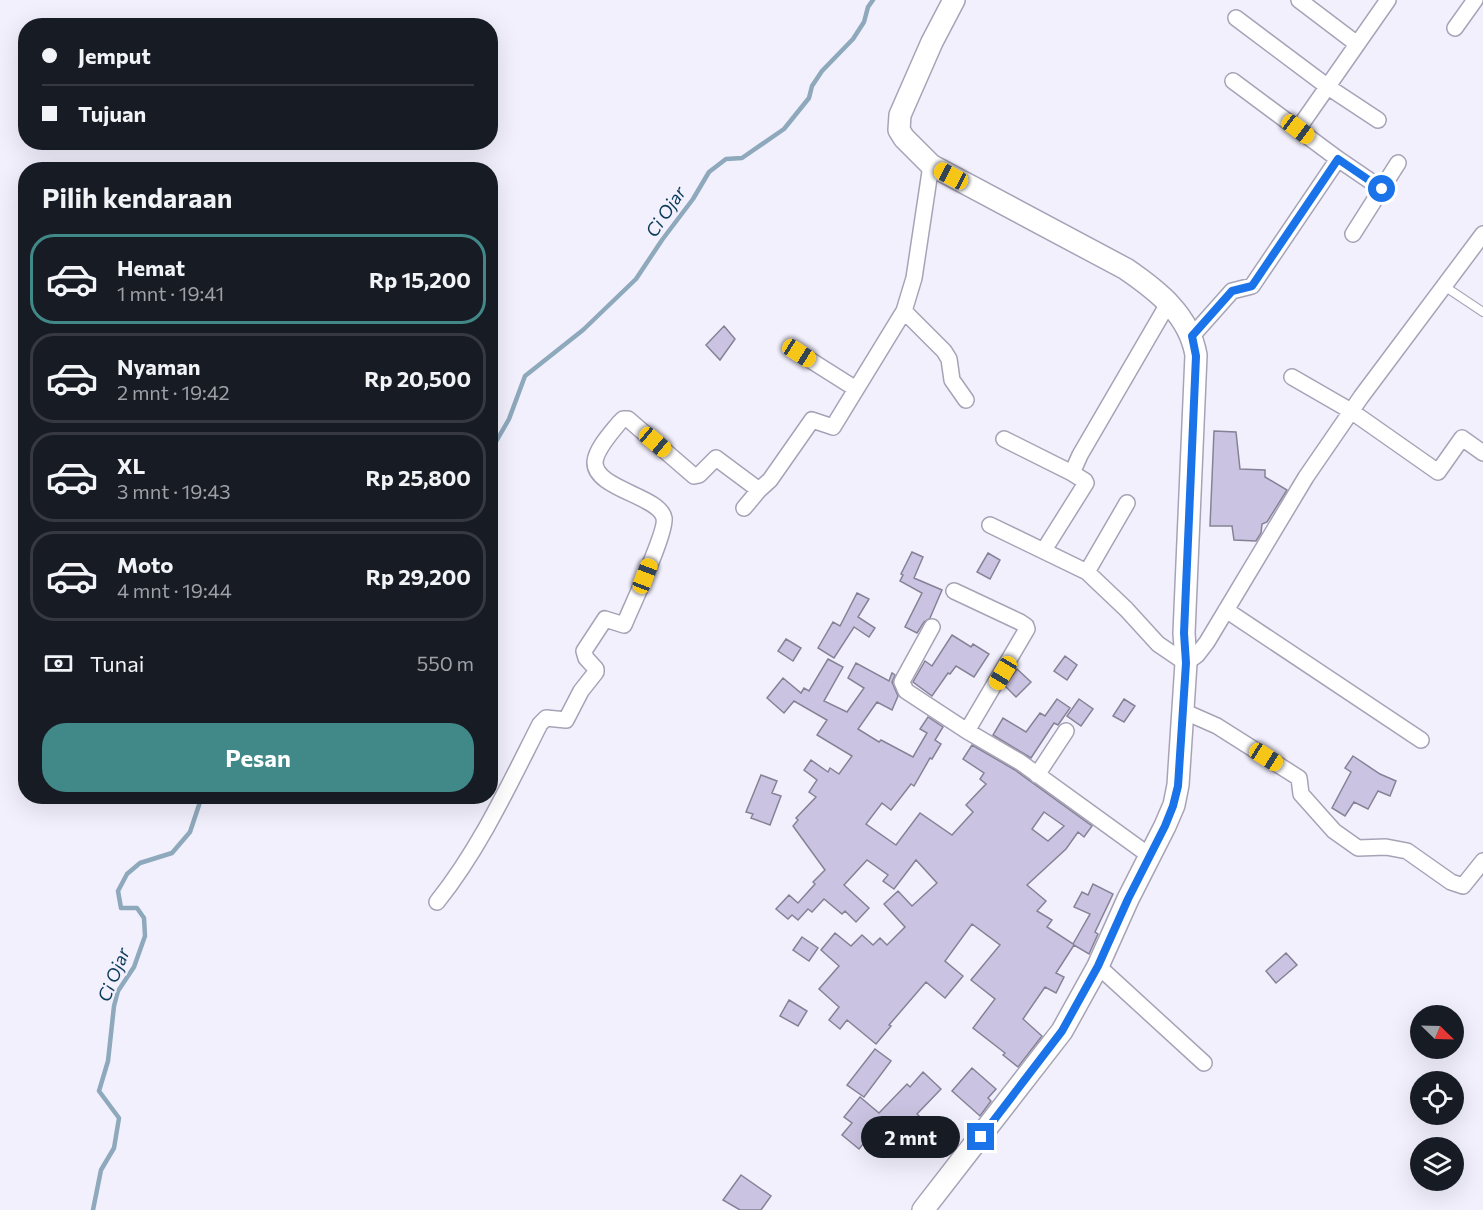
<!DOCTYPE html>
<html lang="id">
<head>
<meta charset="utf-8">
<style>
	:root { --surface:#171b24; --page:#242831; --text:#f1f3f6; --muted:#9ea1a6; --line:#363941; --accent:#418988 }
	body { margin:0; font-family:Commissioner,sans-serif; background:var(--page); color:var(--text); height:100vh; display:flex; flex-direction:column; font-size:22px; white-space:nowrap }
	* { box-sizing:border-box; margin:0 }
	p { font-size:20px; color:var(--muted) }
	.icon { flex:none; width:33px; height:33px; fill:none; stroke:currentColor; stroke-width:2; stroke-linecap:round; stroke-linejoin:round }
	.map { position:relative; flex:1; overflow:hidden }
	.sheet { position:absolute; left:18px; top:162px; width:480px; height:642px; display:flex; flex-direction:column; background:var(--surface); border-radius:24px; box-shadow:0 6px 24px #0002 }
	.sheet>* { flex:none }
	.guide { position:absolute; left:18px; top:18px; width:480px; height:132px; border-radius:24px; box-shadow:0 6px 24px #0002; display:grid; align-content:center; height:132px; padding:0 24px; background:var(--surface) }
	.needle { width:39px; rotate:113deg }
	.fabs { position:absolute; left:1410px; top:1005px; display:grid; gap:12px }
	.fabs a { display:grid; place-items:center; width:54px; height:54px; border-radius:50%; background:var(--surface); box-shadow:0 6px 24px #0002; font-size:30px }
	.end { position:absolute; width:27px; height:27px; margin:-14px; border:8px solid #1a73e8; background:#fff; box-shadow:0 0 0 3px #fff }
	.from { border-radius:50% }
	.bubble { position:absolute; height:42px; border-radius:21px; background:var(--surface); box-shadow:0 6px 24px #0002; font-size:20px; font-weight:700; line-height:42px; text-align:center }
	.car { position:absolute; width:18px; height:36px; margin:-18px -9px; border-radius:8px; box-shadow:0 0 4px 2px #0007; background:linear-gradient(#f5c518 24%,#345 0 40%,#f5c518 0 76%,#345 0 86%,#f5c518 0) }
	.guide b { display:flex; align-items:center; gap:21px; height:57px; font-size:22px }
	.guide b+b { border-top:2px solid var(--line) }
	.guide i { width:15px; height:15px; background:var(--text) }
	ul { padding:0; list-style:none }
	li { display:flex; align-items:center; gap:18px; height:90px; margin:0 12px 9px; padding:0 12px; border:3px solid var(--line); border-radius:24px }
	li div { flex:1 }
	li b { display:block; font-size:22px }
	li em { font-style:normal; font-weight:700 }
	li.current { border-color:var(--accent) }
	li>.icon { width:54px; height:54px; stroke-width:1.5 }
	h2 { padding:0 24px; font-size:27px; line-height:72px }
	.pay { display:flex; align-items:center; gap:15px; height:66px; padding:0 24px; font-size:22px }
	.pay p { margin-inline-start:auto }
	.cta { display:flex; gap:12px; margin-top:auto; padding:12px 24px }
	.cta a { flex:1; height:69px; border-radius:24px; background:var(--accent); color:#fff; font-size:24px; font-weight:700; line-height:69px; text-align:center }
	.map>svg:first-child { display:block }
	.lines { fill:none; stroke-linecap:round; stroke-linejoin:round }
	.stream { stroke:#8ea8bc; stroke-width:4.5 }
	.building { fill:#cac4e2; stroke:#868296; stroke-width:1.5; fill-rule:evenodd }
	.lane-casing { stroke:#a7a3b7; stroke-width:10 }
	.street-casing { stroke:#a7a3b7; stroke-width:18 }
	.secondary-casing { stroke:#a7a3b7; stroke-width:24 }
	.lane { stroke:#fff; stroke-width:8 }
	.street { stroke:#fff; stroke-width:15 }
	.secondary { stroke:#fff; stroke-width:21 }
	.route { stroke:#1a73e8; stroke-width:8 }
	.labels { text-anchor:middle; stroke-width:4.5; stroke-linejoin:round; paint-order:stroke }
	.water-label { font-size:18px; font-style:italic; fill:#0b3b59; stroke:#f2f0fd }
</style>
</head>
<body>
<div class="map">
<svg width="1483" height="1210" viewBox="0 0 1483 1210">
	<rect width="100%" height="100%" fill="#f2f0fd"/>
	<g class="lines">
		<path class="stream" d="M 490,452 L 509,419 L 525,376 L 583,330 L 636,279 L 662,240 L 693,199 L 709,172 L 726,159 L 742,158 L 784,129 L 809,98 L 812,86 L 822,71 L 853,39 L 864,22 L 868,7 L 873,0
			M 93,1210 L 101,1170 L 114,1148 L 119,1118 L 99,1091 L 108,1061 L 114,1006 L 118,991 L 134,967 L 145,936 L 144,918 L 137,908 L 121,908 L 118,891 L 127,874 L 140,863 L 172,853 L 190,832 L 202,796"/>
	</g>
	<path class="building" d="M 724,326 L 735,339 L 720,360 L 706,345 Z
		M 1214,431 L 1236,432 L 1240,469 L 1265,470 L 1265,477 L 1287,490 L 1267,522 L 1262,524 L 1261,533 L 1256,541 L 1234,540 L 1232,526 L 1210,526 Z
		M 912,552 L 923,557 L 914,578 L 942,590 L 930,618 L 924,622 L 917,633 L 905,627 L 922,593 L 900,581 L 903,575 L 901,574 Z
		M 988,553 L 1000,560 L 990,579 L 977,572 Z
		M 857,593 L 869,599 L 858,617 L 875,628 L 869,637 L 854,627 L 834,658 L 818,648 L 833,622 L 840,626 Z
		M 952,635 L 971,647 L 973,644 L 989,654 L 974,677 L 956,666 L 950,674 L 948,673 L 932,696 L 913,682 L 925,661 L 932,666 Z
		M 786,639 L 801,648 L 793,661 L 778,651 Z
		M 1065,656 L 1077,665 L 1067,680 L 1054,671 Z
		M 828,659 L 843,667 L 824,701 L 847,712 L 864,688 L 848,678 L 856,663 L 889,681 L 892,673 L 895,675 L 892,682 L 898,696 L 892,710 L 877,702 L 858,729 L 879,742 L 881,740 L 913,757 L 927,733 L 920,729 L 928,717 L 943,727 L 935,740 L 941,744 L 932,759 L 930,758 L 914,786 L 911,784 L 891,810 L 882,803 L 866,824 L 896,845 L 920,813 L 952,835 L 973,812 L 966,805 L 986,784 L 980,779 L 984,773 L 963,759 L 972,745 L 1015,770 L 1092,826 L 1084,837 L 1078,832 L 1066,849 L 1027,885 L 1046,901 L 1037,911 L 1052,920 L 1047,927 L 1073,944 L 1090,914 L 1074,907 L 1082,892 L 1088,895 L 1093,884 L 1113,894 L 1095,932 L 1098,934 L 1089,954 L 1074,945 L 1056,973 L 1064,977 L 1056,993 L 1045,987 L 1023,1019 L 1042,1036 L 1018,1067 L 1003,1055 L 1005,1053 L 973,1028 L 995,999 L 971,980 L 1000,945 L 972,924 L 945,961 L 963,976 L 945,998 L 926,982 L 889,1025 L 891,1026 L 876,1044 L 847,1020 L 840,1029 L 829,1020 L 839,1007 L 819,989 L 839,966 L 821,950 L 835,933 L 851,946 L 862,935 L 873,945 L 880,938 L 887,945 L 905,927 L 884,904 L 898,891 L 912,906 L 937,883 L 916,860 L 894,889 L 883,881 L 888,875 L 867,860 L 844,885 L 869,908 L 856,922 L 845,911 L 842,914 L 824,899 L 812,912 L 808,909 L 798,920 L 792,915 L 788,919 L 776,909 L 789,895 L 798,903 L 815,884 L 813,882 L 825,870 L 793,826 L 798,820 L 796,818 L 816,797 L 809,792 L 817,780 L 804,770 L 811,760 L 828,772 L 830,768 L 839,774 L 852,756 L 817,735 L 827,720 L 794,701 L 784,713 L 767,698 L 783,678 L 801,693 L 804,688 L 809,691 ZM 1044,812 L 1064,826 L 1048,841 L 1032,829 Z
		M 1017,669 L 1031,682 L 1016,697 L 1005,686 Z
		M 1057,699 L 1070,708 L 1058,725 L 1054,723 L 1031,758 L 993,735 L 1003,718 L 1026,732 L 1040,713 L 1045,716 Z
		M 1079,699 L 1093,709 L 1081,726 L 1067,716 Z
		M 1124,699 L 1135,706 L 1124,722 L 1113,716 Z
		M 1353,756 L 1380,774 L 1396,781 L 1390,796 L 1378,791 L 1368,809 L 1354,802 L 1345,816 L 1332,808 L 1351,772 L 1345,768 Z
		M 761,775 L 777,781 L 772,793 L 781,796 L 770,825 L 751,818 L 753,814 L 746,812 Z
		M 802,937 L 818,948 L 809,961 L 793,950 Z
		M 1286,953 L 1297,965 L 1276,983 L 1266,971 Z
		M 789,1000 L 807,1011 L 798,1026 L 780,1016 Z
		M 875,1049 L 891,1061 L 864,1097 L 847,1085 Z
		M 972,1068 L 996,1089 L 988,1098 L 991,1101 L 980,1116 L 952,1091 Z
		M 923,1072 L 941,1089 L 917,1114 L 930,1126 L 904,1153 L 877,1127 L 859,1149 L 842,1135 L 852,1123 L 844,1117 L 860,1097 L 879,1113 L 907,1084 L 910,1087 Z
		M 741,1175 L 771,1196 L 761,1210 L 740,1210 L 723,1200 Z"/>
	<g class="lines">
		<defs>
			<path id="lane" d="M 1444,286 L 1483,312"/>
			<path id="street" d="M 1299,0 L 1357,44
				M 1236,18 L 1328,87 L 1378,120
				M 1455,28 L 1475,0
				M 1233,81 L 1338,159 L 1382,189
				M 1298,129 L 1388,0
				M 1353,234 L 1398,163
				M 904,311 L 944,351 L 949,359 L 952,380 L 966,400
				M 1192,336 L 1232,291 L 1252,286 L 1338,159
				M 799,353 L 856,389
				M 1292,377 L 1351,411 L 1438,472 L 1462,438 L 1483,453
				M 1004,439 L 1072,473
				M 744,508 L 759,490
				M 990,525 L 1087,572 L 1126,609 L 1158,644 L 1186,663 L 1197,655 L 1207,642 L 1306,477 L 1361,397 L 1483,234
				M 1044,550 L 1086,483 L 1085,481 L 1072,473 L 1080,455 L 1169,302
				M 1087,572 L 1127,503
				M 954,591 L 1020,622 L 1026,626 L 1027,629 L 967,731
				M 1226,610 L 1421,740
				M 932,627 L 904,678 L 902,682 L 906,691 L 967,731 L 1020,762 L 1150,856
				M 1183,711 L 1217,726 L 1299,778 L 1301,794 L 1334,831 L 1358,848 L 1386,847 L 1407,851 L 1451,882 L 1463,886 L 1483,861
				M 1037,775 L 1066,731
				M 437,902 C 480,848 509,785 540,724 L 546,718 L 566,720 L 581,691 L 596,672 L 596,669 L 586,658 L 584,651 L 605,619 L 624,625 C 631,608 667,531 664,518 C 660,496 594,489 595,462 C 596,449 611,433 619,423 L 623,419 L 628,419 L 694,476 L 699,475 L 716,458 L 759,490 L 770,480 L 812,420 L 833,427 L 904,311 L 914,278 L 931,165
				M 1098,966 L 1204,1063"/>
			<path id="secondary" d="M 923,1210 L 1062,1031 L 1098,966 L 1128,899 L 1165,826 L 1174,805 L 1178,785 L 1186,663 L 1184,633 L 1196,355 C 1189,315 1158,291 1126,269 L 931,165 L 904,138 L 899,130 L 900,115 L 932,42 L 954,0"/>
		</defs>
		<use href="#lane" class="lane-casing"/>
		<use href="#street" class="street-casing"/>
		<use href="#secondary" class="secondary-casing"/>
		<use href="#lane" class="lane"/>
		<use href="#street" class="street"/>
		<use href="#secondary" class="secondary"/>
	</g>
	<g class="lines">
		<path class="route" d="M 981,1137 L 1062,1031 L 1098,966 L 1128,899 L 1165,826 L 1173,806 L 1178,786 L 1186,663 L 1184,633 L 1196,356 L 1192,336 L 1232,291 L 1252,286 L 1338,159 L 1382,189"/>
	</g>
	<g class="labels">
		<g class="water-label">
			<text transform="translate(666 212) rotate(-56)" y="6">Ci Ojar</text>
			<text transform="translate(114 975) rotate(-68)" y="6">Ci Ojar</text>
		</g>
	</g>
</svg>
<div class="fabs">
<a><svg class="needle" viewBox="-14 -14 28 28"><path d="M0-13l5 13h-10z" fill="#e53935"/><path d="M0 13l5-13h-10z" fill="#9ea1a6"/></svg></a>
<a><svg class="icon" aria-label="locate" viewBox="0 0 24 24"><circle cx="12" cy="12" r="6"/><path d="M12 2v4M12 18v4M2 12h4M18 12h4"/></svg></a>
<a><svg class="icon" aria-label="layers" viewBox="0 0 24 24"><path d="M12 4l9 5-9 5-9-5zM3 14l9 5 9-5"/></svg></a>
</div>
<i class="end from" style="left:1382px;top:189px"></i>
<i class="end" style="left:981px;top:1137px"></i>
<div class="bubble" style="left:861px;top:1116px;width:99px">2 mnt</div>
<i class="car" style="left:1298px;top:129px;rotate:127deg"></i>
<i class="car" style="left:951px;top:176px;rotate:298deg"></i>
<i class="car" style="left:799px;top:353px;rotate:122deg"></i>
<i class="car" style="left:655px;top:442px;rotate:130deg"></i>
<i class="car" style="left:645px;top:576px;rotate:21deg"></i>
<i class="car" style="left:1003px;top:673px;rotate:211deg"></i>
<i class="car" style="left:1266px;top:757px;rotate:122deg"></i>
<div class="guide">
<b><i class="from"></i>Jemput</b>
<b><i></i>Tujuan</b>
</div>
<section class="sheet">
<h2>Pilih kendaraan</h2>
<ul>
<li class="current"><svg class="icon" aria-label="car" viewBox="0 0 24 24"><path d="M5 17H2v-5l4-1 3-4h7l3 4 3 1v5h-3M9 17h6M6 11h13"/><circle cx="7" cy="17" r="2"/><circle cx="17" cy="17" r="2"/></svg><div><b>Hemat</b><p>1 mnt · 19:41</p></div><em>Rp 15,200</em></li>
<li><svg class="icon" aria-label="car" viewBox="0 0 24 24"><path d="M5 17H2v-5l4-1 3-4h7l3 4 3 1v5h-3M9 17h6M6 11h13"/><circle cx="7" cy="17" r="2"/><circle cx="17" cy="17" r="2"/></svg><div><b>Nyaman</b><p>2 mnt · 19:42</p></div><em>Rp 20,500</em></li>
<li><svg class="icon" aria-label="car" viewBox="0 0 24 24"><path d="M5 17H2v-5l4-1 3-4h7l3 4 3 1v5h-3M9 17h6M6 11h13"/><circle cx="7" cy="17" r="2"/><circle cx="17" cy="17" r="2"/></svg><div><b>XL</b><p>3 mnt · 19:43</p></div><em>Rp 25,800</em></li>
<li><svg class="icon" aria-label="car" viewBox="0 0 24 24"><path d="M5 17H2v-5l4-1 3-4h7l3 4 3 1v5h-3M9 17h6M6 11h13"/><circle cx="7" cy="17" r="2"/><circle cx="17" cy="17" r="2"/></svg><div><b>Moto</b><p>4 mnt · 19:44</p></div><em>Rp 29,200</em></li>
</ul>
<div class="pay"><svg class="icon" aria-label="cash" viewBox="0 0 24 24"><path d="M3 7h18v10H3z"/><circle cx="12" cy="12" r="2"/></svg>Tunai<p>550 m</p></div>
<div class="cta"><a>Pesan</a></div>
</section>
</div>
</body>
</html>
